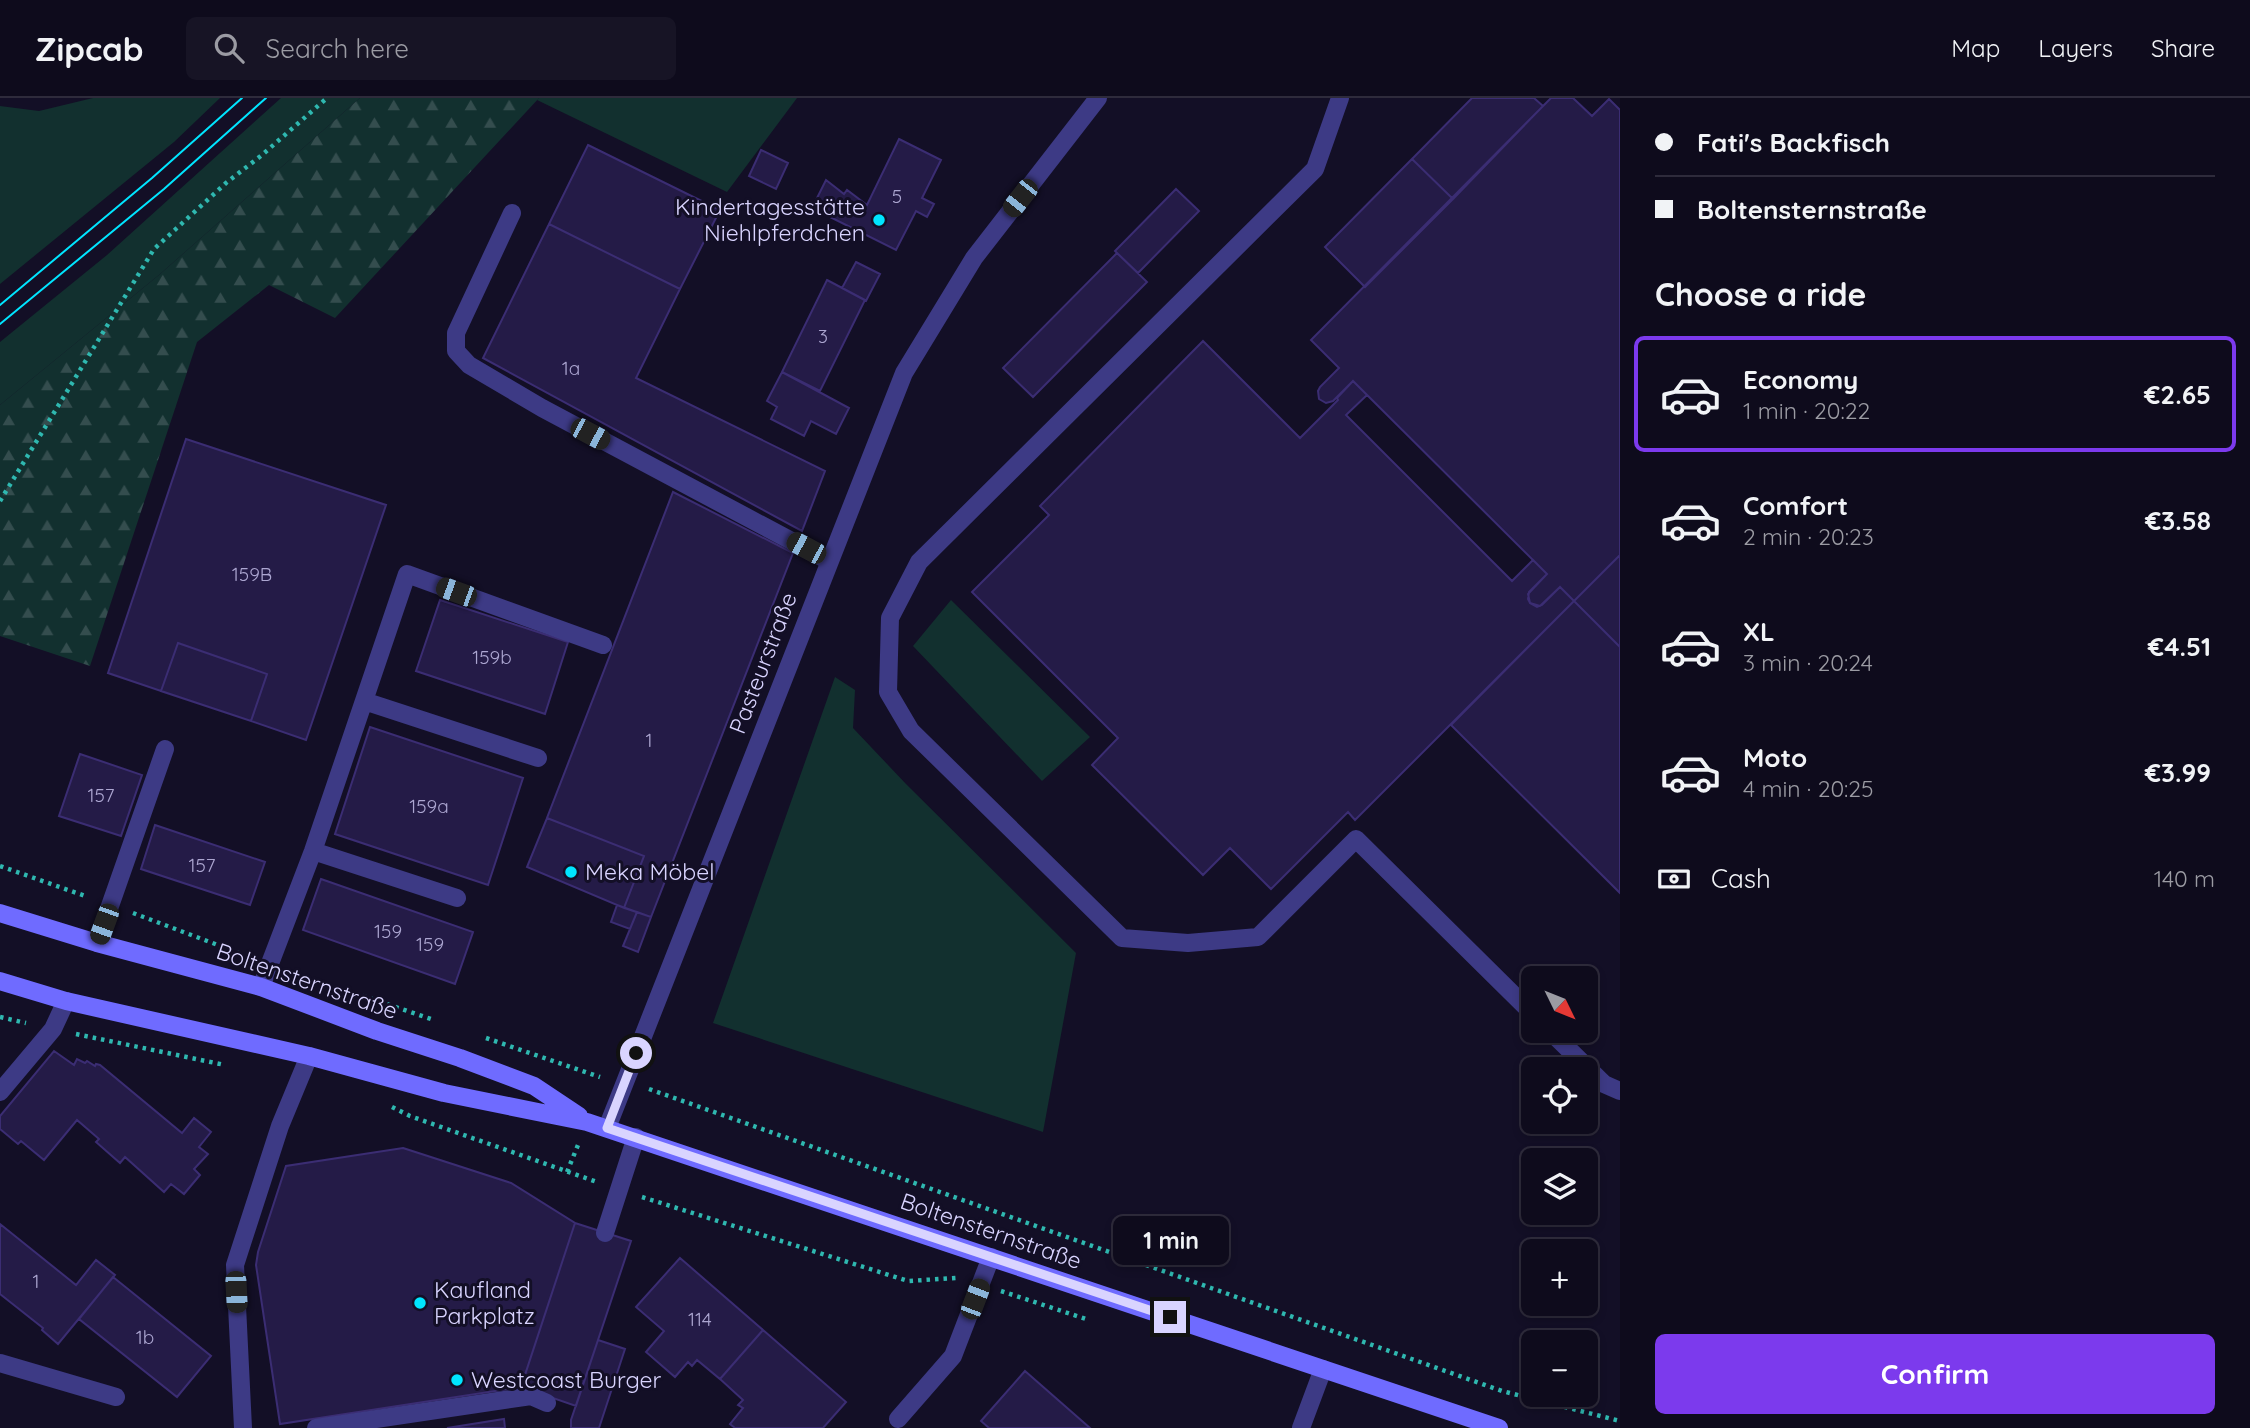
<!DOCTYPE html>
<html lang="en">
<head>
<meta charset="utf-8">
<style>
	:root { --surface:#0e0b1c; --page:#171425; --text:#f1f3f6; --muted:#9b9ba3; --line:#2e2b3b; --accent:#7c3aed }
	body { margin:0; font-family:Quicksand,sans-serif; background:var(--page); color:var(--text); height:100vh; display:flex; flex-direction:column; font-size:26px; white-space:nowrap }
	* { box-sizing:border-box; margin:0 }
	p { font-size:23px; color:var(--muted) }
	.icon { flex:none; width:38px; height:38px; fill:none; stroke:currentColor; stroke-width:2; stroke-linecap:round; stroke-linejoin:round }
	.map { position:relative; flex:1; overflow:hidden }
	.drawer { display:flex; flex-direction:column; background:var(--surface); width:630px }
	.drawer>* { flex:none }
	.guide { display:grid; align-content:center; height:154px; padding:0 35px; background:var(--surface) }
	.needle { width:46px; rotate:133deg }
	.tools { position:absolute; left:1521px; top:868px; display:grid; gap:14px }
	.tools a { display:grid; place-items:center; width:77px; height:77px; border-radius:10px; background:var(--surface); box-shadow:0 4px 10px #0003,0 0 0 2px var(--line); font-size:35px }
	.end { position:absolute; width:32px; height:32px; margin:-16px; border:9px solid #d9d4ff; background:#111; box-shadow:0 0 0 4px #111 }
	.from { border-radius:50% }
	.bubble { position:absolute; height:49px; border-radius:10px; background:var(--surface); box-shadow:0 4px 10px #0003,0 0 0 2px var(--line); font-size:23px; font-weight:700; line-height:49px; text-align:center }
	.car { position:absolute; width:21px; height:42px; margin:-21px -10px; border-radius:9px; box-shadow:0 0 5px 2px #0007; background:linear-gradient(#222 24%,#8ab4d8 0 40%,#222 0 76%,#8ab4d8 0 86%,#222 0) }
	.guide b { display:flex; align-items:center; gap:24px; height:66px; font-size:26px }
	.guide b+b { border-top:2px solid var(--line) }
	.guide i { width:18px; height:18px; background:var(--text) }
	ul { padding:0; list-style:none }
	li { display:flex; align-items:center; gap:21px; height:116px; margin:0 14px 10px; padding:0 21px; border:4px solid transparent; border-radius:10px }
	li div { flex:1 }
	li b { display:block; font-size:26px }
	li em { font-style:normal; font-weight:700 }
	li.selected { border-color:var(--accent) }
	li>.icon { width:63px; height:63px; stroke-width:1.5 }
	h2 { padding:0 35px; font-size:32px; line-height:84px }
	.pay { display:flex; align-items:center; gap:18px; height:77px; padding:0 35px; font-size:26px }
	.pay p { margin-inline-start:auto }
	.button { display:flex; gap:14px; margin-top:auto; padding:14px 35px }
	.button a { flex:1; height:80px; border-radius:10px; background:var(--accent); color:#fff; font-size:28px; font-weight:700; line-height:80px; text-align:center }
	header { display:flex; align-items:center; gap:42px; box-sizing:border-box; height:98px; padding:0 35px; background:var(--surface); border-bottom:2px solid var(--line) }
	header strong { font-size:33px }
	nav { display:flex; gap:38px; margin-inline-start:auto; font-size:24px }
	.search { width:490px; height:63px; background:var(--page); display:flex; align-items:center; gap:18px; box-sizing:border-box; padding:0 24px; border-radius:10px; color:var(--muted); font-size:26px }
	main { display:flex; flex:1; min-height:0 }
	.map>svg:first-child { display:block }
	.green { fill:#12302f }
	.forest { fill:url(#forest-firs) }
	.building { fill:#241b47; stroke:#3b2d73; stroke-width:2 }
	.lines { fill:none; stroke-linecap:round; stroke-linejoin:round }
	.path { stroke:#2fb8b0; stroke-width:4.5; stroke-dasharray:3.5 5; stroke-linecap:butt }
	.service { stroke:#3d3a85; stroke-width:18 }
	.minor { stroke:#3d3a85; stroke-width:18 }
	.secondary { stroke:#6f6bff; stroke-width:18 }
	.tram { stroke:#00e5ff; stroke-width:2 }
	.route { stroke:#d9d4ff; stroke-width:9 }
	.poi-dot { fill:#00e5ff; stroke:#130f26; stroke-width:2.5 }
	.labels { text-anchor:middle; stroke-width:6; stroke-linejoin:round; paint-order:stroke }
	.number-label { font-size:19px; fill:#aca6d1 }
	.poi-label { font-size:23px; fill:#d9d4ff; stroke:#130f26; text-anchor:start }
	.street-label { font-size:23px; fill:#d9d4ff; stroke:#130f26 }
</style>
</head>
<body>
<header>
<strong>Zipcab</strong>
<div class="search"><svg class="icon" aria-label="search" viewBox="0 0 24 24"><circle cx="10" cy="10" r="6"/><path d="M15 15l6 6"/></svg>Search here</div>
<nav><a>Map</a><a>Layers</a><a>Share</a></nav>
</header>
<main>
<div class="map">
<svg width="1620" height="1330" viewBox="0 0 1620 1330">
	<defs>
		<pattern id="forest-firs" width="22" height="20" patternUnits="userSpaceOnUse" patternTransform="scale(1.75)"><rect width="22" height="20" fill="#12302f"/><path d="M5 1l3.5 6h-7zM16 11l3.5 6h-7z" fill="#344d4e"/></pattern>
	</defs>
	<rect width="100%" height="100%" fill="#130f26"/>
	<path class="green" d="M 93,0 L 220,0 L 174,44 L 0,186 L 0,8 L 39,13 Z
		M 281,0 L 360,0 L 159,177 L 0,307 L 0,244 L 107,157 Z
		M 539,0 L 797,0 L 727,94 L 537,2 Z
		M 951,502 L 1090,639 L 1042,683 L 913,548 Z
		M 835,579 L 855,592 L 853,630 L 906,686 L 1076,855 L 1043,1034 L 713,925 Z"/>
	<path class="forest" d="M 360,0 L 539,0 L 335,220 L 269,187 L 197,244 L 90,568 L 0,538 L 0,307 L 159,177 Z"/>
	<path class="building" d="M 1472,0 L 1534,0 L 1543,8 L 1453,101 L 1412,61 Z
		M 1551,0 L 1573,0 L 1592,18 L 1609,1 L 1620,12 L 1620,457 L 1574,503 L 1560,489 L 1542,507 L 1537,509 L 1530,505 L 1528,496 L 1547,476 L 1353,283 L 1333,303 L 1326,305 L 1319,301 L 1318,293 L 1320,289 L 1339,270 L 1311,242 Z
		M 899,41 L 941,62 L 922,100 L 934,106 L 927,119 L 916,113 L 896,152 L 812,110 L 826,82 L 844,96 L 847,92 L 867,107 Z
		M 588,47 L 720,112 L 680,191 L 549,126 Z
		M 761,52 L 788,65 L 776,91 L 749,78 Z
		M 1412,61 L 1453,101 L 1365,189 L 1325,149 Z
		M 1176,91 L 1199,113 L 1138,175 L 1115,153 Z
		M 549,126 L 680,191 L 636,280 L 825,373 L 802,433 L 483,260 Z
		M 1117,155 L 1147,184 L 1033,299 L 1003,270 Z
		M 856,164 L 880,176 L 866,203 L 842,190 Z
		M 827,182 L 865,202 L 820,293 L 782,274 Z
		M 1203,243 L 1300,340 L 1338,302 L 1337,300 L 1353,283 L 1367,297 L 1346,317 L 1512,483 L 1533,462 L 1547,476 L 1529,494 L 1528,501 L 1530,505 L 1540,508 L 1560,489 L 1574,503 L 1355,722 L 1348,714 L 1271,791 L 1230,750 L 1203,777 L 1092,667 L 1118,640 L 972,494 L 1049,417 L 1040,408 Z
		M 782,274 L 849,310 L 836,336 L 811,323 L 804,338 L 771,321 L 777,309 L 767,303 Z
		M 186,341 L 386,407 L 306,642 L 251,623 L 267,576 L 178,545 L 161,593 L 108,575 Z
		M 673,394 L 793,455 L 651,819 L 624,810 L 644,758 L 547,720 Z
		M 1620,457 L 1620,549 L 1574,503 Z
		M 440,502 L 568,544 L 545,616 L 416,573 Z
		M 1574,503 L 1620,549 L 1620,795 L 1451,627 Z
		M 178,545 L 267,576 L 251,623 L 161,593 Z
		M 370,629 L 523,680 L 488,787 L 335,736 Z
		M 80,656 L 142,677 L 121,738 L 59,718 Z
		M 547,720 L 644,758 L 624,810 L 527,769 Z
		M 155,727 L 265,764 L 250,807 L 141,771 Z
		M 321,781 L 473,834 L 455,886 L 303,832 Z
		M 617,807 L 637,814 L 630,831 L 611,824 Z
		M 637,814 L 651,819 L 638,854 L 623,848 Z
		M 54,953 L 74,967 L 77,961 L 85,965 L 87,963 L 95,968 L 96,966 L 100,967 L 182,1035 L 194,1020 L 211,1034 L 199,1049 L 208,1056 L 194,1071 L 200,1077 L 184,1096 L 171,1086 L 164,1094 L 125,1059 L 120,1065 L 96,1044 L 99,1041 L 77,1022 L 44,1062 L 21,1043 L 18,1046 L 0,1031 L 0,1018 Z
		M 403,1050 L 511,1085 L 575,1125 L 521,1289 L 280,1326 L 256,1167 L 258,1154 L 286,1068 Z
		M 575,1125 L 631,1143 L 576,1308 L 521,1289 Z
		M 0,1126 L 76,1187 L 96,1162 L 115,1177 L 58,1246 L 42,1232 L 43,1230 L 0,1196 Z
		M 680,1160 L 763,1232 L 720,1281 L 697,1262 L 692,1268 L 688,1264 L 675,1279 L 646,1254 L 664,1233 L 636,1209 Z
		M 113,1179 L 211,1258 L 177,1299 L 79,1221 Z
		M 763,1232 L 846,1304 L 823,1330 L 735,1330 L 730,1326 L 743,1310 L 738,1307 L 743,1302 L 720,1281 Z
		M 598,1242 L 625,1251 L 599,1330 L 571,1330 L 571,1322 Z
		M 1025,1273 L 1090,1330 L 989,1330 L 981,1323 Z
		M 504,1321 L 505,1330 L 447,1330 Z"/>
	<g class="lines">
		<path class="path" d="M 0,403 L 154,151 L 226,85 L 262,57 L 327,0
			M 0,768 L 88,799
			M 133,815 L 239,855
			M 363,898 L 431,921
			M 0,919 L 26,925
			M 76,936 L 225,967
			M 486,940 L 600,979
			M 649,991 L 1502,1293 L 1620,1323
			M 392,1009 L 410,1018 L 597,1084
			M 567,1074 L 578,1047
			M 642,1099 L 908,1183 L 956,1180
			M 1001,1193 L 1086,1221"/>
		<path class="service" d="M 1340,0 L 1315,71 L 919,464 L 890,520 L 888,594 L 911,633 L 1122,840 L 1188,845 L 1258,839 L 1356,741 L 1533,916
			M 512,115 L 456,235 L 456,253 L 469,267 L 542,310 L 829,463
			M 364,603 L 538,660
			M 313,753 L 457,800
			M 97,845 L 165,651
			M 261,889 L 313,753 L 407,476 L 603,547
			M 1550,933 L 1604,986 L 1620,993
			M 605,1135 L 636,1039
			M 0,1265 L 116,1299
			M 898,1321 L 953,1258 L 991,1159
			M 243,1330 L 235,1167 L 280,1028 L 309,958
			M 316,1330 L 531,1298 L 547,1305
			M 1301,1330 L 1323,1271"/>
		<path class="minor" d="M 0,994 L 53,931 L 66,903
			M 607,1030 L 904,275 L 974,160 L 1098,0"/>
		<path class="secondary" d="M 0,815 L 97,845 L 261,889 L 377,933 L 460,960 L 534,988 L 579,1018
			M 0,883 L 66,903 L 309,958 L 444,995 L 587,1024 L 1499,1330"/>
		<path class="tram" d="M 0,207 L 152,80 L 242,0
			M 0,226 L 164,91 L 266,0"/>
	</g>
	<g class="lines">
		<path class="route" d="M 636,955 L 607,1030 L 1170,1219"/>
	</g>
	<g class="poi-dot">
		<circle cx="879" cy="122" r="7"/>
		<circle cx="571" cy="774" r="7"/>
		<circle cx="420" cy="1205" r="7"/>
		<circle cx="457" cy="1282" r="7"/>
	</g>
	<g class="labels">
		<g class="number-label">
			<text x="897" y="105">5</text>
			<text x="823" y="245">3</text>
			<text x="571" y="277">1a</text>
			<text x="252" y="483">159B</text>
			<text x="492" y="566">159b</text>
			<text x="649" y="649">1</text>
			<text x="101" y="704">157</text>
			<text x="429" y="715">159a</text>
			<text x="202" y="774">157</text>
			<text x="388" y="840">159</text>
			<text x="430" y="853">159</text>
			<text x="36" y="1190">1</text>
			<text x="700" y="1228">114</text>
			<text x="145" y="1246">1b</text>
		</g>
		<g class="poi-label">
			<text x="865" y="117" text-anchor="end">Kindertagesstätte<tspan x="865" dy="26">Niehlpferdchen</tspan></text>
			<text x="585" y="782">Meka Möbel</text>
			<text x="434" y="1200">Kaufland<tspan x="434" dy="26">Parkplatz</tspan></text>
			<text x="471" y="1290">Westcoast Burger</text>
		</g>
		<g class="street-label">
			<text transform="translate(763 565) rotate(-69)" y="8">Pasteurstraße</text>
			<text transform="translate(307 883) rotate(19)" y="8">Boltensternstraße</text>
			<text transform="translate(991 1133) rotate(19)" y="8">Boltensternstraße</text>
		</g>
	</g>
</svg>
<div class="tools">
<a><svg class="needle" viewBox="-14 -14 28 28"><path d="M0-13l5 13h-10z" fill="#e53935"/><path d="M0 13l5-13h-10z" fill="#9b9ba3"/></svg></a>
<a><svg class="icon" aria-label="locate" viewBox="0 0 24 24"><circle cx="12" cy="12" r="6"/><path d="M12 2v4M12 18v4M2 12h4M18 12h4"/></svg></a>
<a><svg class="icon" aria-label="layers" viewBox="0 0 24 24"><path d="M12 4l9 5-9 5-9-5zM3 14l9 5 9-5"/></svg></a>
<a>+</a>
<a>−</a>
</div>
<i class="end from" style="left:636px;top:955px"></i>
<i class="end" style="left:1170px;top:1219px"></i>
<div class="bubble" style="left:1113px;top:1118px;width:116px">1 min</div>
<i class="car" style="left:1020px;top:100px;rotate:218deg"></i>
<i class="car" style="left:590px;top:336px;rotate:118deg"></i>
<i class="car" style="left:806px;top:450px;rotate:298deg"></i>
<i class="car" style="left:456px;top:494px;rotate:290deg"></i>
<i class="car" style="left:104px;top:826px;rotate:200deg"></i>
<i class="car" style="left:236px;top:1194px;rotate:177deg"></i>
<i class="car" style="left:975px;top:1201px;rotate:21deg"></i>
</div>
<section class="drawer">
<div class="guide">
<b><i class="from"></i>Fati's Backfisch</b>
<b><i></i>Boltensternstraße</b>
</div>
<h2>Choose a ride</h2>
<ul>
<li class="selected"><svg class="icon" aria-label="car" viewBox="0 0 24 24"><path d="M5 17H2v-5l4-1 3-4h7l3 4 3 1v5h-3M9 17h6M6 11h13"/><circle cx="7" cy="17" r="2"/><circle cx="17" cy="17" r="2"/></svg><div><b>Economy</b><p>1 min · 20:22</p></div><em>€2.65</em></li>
<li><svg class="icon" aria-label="car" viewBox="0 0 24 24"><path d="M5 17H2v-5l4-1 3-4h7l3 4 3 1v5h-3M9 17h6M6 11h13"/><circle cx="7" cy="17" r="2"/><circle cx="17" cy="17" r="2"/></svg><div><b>Comfort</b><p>2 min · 20:23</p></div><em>€3.58</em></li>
<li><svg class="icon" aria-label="car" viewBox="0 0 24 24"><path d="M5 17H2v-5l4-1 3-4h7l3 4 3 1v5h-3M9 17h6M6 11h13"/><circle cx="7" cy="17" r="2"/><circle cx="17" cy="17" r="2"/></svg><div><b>XL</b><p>3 min · 20:24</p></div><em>€4.51</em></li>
<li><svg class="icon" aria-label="car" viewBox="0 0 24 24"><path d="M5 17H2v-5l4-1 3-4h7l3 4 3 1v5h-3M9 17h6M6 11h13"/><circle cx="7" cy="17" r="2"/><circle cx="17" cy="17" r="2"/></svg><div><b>Moto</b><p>4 min · 20:25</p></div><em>€3.99</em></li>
</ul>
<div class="pay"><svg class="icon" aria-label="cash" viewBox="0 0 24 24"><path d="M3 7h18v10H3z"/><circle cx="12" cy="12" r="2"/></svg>Cash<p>140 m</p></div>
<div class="button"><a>Confirm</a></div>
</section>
</main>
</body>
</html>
